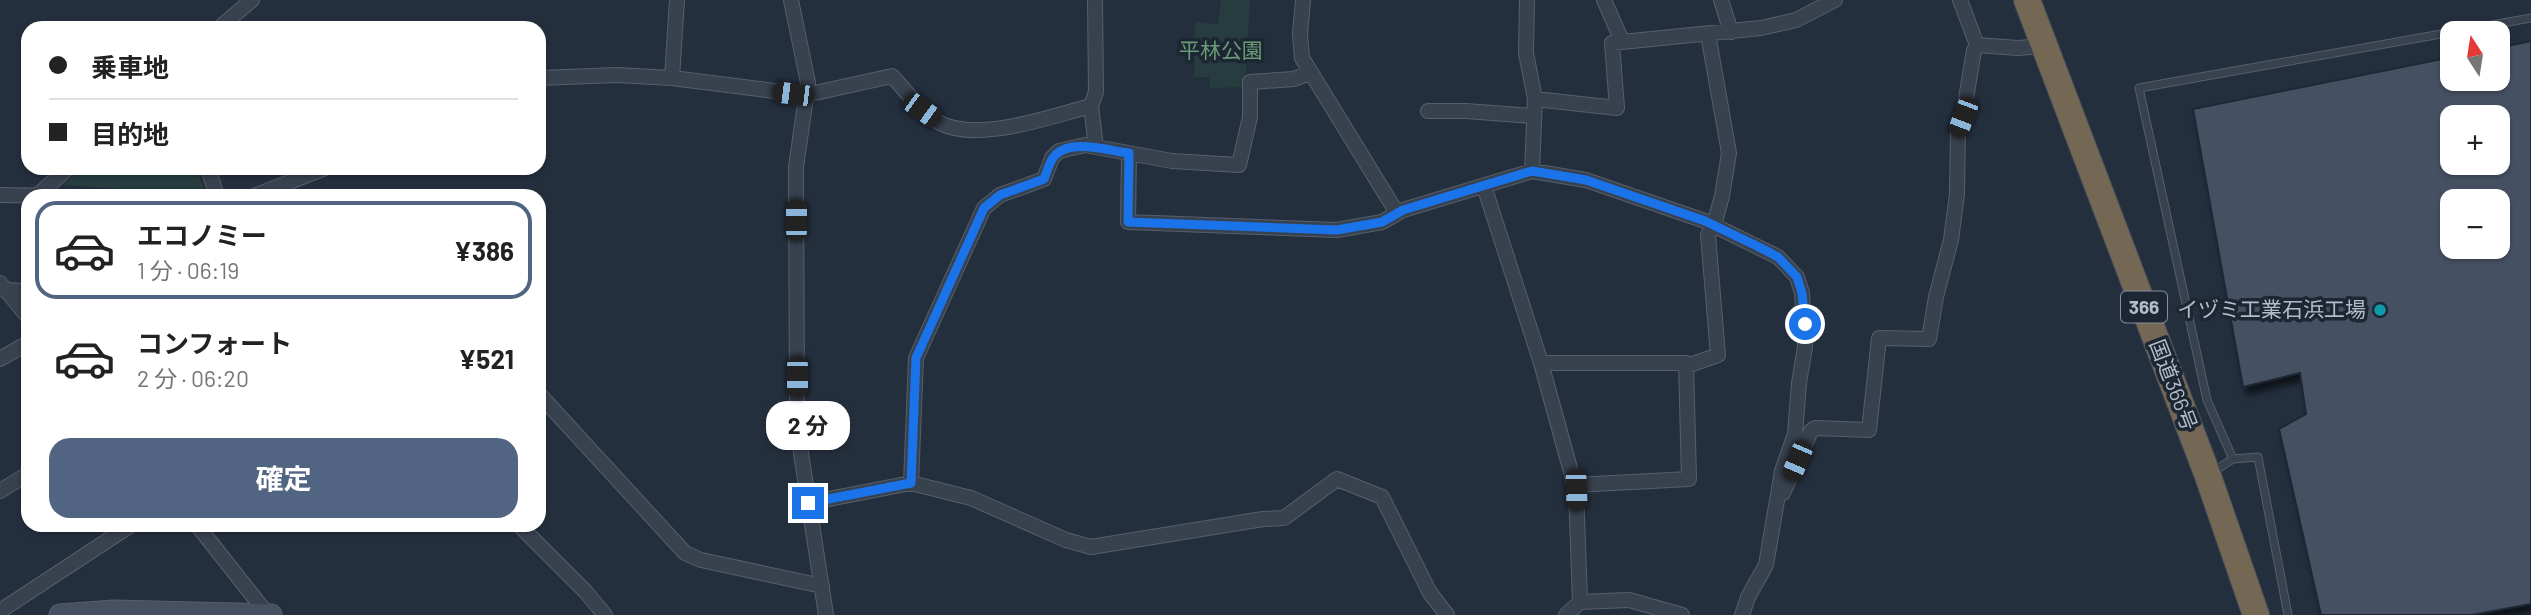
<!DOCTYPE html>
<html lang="ja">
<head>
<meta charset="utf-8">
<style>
	:root { --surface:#fff; --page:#f6f6f6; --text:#222; --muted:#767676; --line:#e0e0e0; --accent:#516482 }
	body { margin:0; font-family:Barlow,"Noto Sans JP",sans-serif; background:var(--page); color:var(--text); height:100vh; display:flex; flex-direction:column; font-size:26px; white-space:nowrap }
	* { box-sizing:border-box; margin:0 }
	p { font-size:23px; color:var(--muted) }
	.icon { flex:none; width:38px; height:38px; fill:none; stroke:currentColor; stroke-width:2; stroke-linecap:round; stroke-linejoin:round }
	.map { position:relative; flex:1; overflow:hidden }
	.drawer { position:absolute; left:21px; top:189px; width:525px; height:343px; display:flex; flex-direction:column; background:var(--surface); border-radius:21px; box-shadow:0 2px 5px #0004 }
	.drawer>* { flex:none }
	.top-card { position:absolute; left:21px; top:21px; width:525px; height:154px; border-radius:21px; box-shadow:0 2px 5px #0004; display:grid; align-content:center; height:154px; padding:0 28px; background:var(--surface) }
	.needle { width:46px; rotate:348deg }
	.buttons { position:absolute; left:2440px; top:21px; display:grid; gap:14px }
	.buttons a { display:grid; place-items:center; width:70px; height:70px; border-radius:14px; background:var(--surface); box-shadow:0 2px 5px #0004; font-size:35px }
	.end { position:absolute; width:32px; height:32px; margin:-16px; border:9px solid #1a73e8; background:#fff; box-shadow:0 0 0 4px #fff }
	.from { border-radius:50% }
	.bubble { position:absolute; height:49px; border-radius:21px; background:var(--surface); box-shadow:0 2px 5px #0004; font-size:23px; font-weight:700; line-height:49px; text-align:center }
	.car { position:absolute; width:21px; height:42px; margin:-21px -10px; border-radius:9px; box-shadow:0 0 5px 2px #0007; background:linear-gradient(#222 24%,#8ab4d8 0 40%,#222 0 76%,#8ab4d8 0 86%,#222 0) }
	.top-card b { display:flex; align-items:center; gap:24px; height:66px; font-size:26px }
	.top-card b+b { border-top:2px solid var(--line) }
	.top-card i { width:18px; height:18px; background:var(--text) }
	ul { padding:12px 0 0; list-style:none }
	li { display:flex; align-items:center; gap:21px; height:98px; margin:0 14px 10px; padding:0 14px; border:4px solid transparent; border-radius:21px }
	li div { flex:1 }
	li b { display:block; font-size:26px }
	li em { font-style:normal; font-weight:700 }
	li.on { border-color:var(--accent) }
	li>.icon { width:63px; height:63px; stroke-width:1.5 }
	.cta { display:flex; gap:14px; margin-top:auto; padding:14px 28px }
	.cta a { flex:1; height:80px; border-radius:21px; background:var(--accent); color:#fff; font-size:28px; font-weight:700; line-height:80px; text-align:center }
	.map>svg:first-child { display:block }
	.green { fill:#263c3f }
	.building { fill:#455162; stroke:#1f2835; stroke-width:2; fill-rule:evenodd; filter:url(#shadow) }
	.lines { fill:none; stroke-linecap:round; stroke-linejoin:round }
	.lane-casing { stroke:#565f6c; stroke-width:9 }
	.street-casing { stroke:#565f6c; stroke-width:16 }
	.secondary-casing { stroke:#565f6c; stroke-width:23 }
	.highway-casing { stroke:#434c59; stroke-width:28 }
	.lane { stroke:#38414e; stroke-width:7 }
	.street { stroke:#38414e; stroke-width:14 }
	.secondary { stroke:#465061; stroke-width:21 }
	.highway { stroke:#746855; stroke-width:26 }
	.route { stroke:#1a73e8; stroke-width:9 }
	.culture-dot { fill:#0f9aa8; stroke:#1d2633; stroke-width:2.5 }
	.labels { text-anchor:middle; stroke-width:7; stroke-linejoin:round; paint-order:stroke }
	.shield { fill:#1d2633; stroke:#878f9c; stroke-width:2 }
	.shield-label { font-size:19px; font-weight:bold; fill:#b4bcc9 }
	.park-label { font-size:21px; fill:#6b9a76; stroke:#1d2633 }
	.poi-label { font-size:21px; fill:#b4bcc9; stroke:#1d2633; text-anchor:end }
	.street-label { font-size:21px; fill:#b4bcc9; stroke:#1d2633 }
</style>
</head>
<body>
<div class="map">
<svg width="2531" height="615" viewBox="0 0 2531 615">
	<defs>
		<filter id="shadow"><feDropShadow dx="4" dy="7" stdDeviation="3.5" flood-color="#0009"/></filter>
	</defs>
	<rect width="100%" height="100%" fill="#242f3e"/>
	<path class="green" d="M 1221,0 L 1250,0 L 1245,87 L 1210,88 L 1209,77 L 1194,77 L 1195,22 L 1218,24 Z
		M 82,168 L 196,168 L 206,195 L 63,185 Z"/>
	<path class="building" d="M 2531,41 L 2531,604 L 2472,615 L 2321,615 L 2279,429 L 2306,414 L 2300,373 L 2243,387 L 2193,109 L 2452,57 L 2452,79 L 2497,79 L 2497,48 ZM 2452,117 L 2497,117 L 2497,163 L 2452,163 ZM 2452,201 L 2497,201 L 2497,247 L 2452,247 Z"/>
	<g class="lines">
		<defs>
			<path id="lane" d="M 2233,459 L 2207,400 L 2139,88 L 2531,18
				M 2211,473 L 2233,459 L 2258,457 L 2288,615"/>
			<path id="street" d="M 791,0 L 808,83 L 796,167 L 797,402 L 801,453 L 826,615
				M 1095,0 L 1096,92 L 1091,106 L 1096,147
				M 1303,0 L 1300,34 L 1302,58 L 1397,213
				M 1527,0 L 1526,53 L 1535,99 L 1532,171
				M 1604,0 L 1622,41
				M 1721,0 L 1731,32
				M 219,28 L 252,0
				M 1977,45 L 2018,48 L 2044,46
				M 539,78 L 617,75 L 672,78 L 806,95 L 892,76 C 907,92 920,111 938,122 C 977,144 1051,116 1091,106
				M 672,78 L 677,0
				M 1535,99 L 1617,108 L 1612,43 L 1761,28 L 1796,20 L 1835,0
				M 1428,111 L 1466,111 L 1534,116
				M 1129,154 L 1128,222 L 1337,230 L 1382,222 L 1403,210 L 1532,171 L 1586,180 L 1705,221 L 1778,257 L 1797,277 L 1802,293 L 1805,347 L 1799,383 L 1795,434 L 1782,471 L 1766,565 L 1748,597 L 1742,615
				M 208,168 L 217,196
				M 1484,186 L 1541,363 L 1576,490 L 1580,602
				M 0,195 L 53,196
				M 38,195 L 68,168
				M 254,196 L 325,168
				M 0,283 L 28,317
				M 5,290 L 28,291
				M 0,359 L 28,343
				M 1541,363 L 1686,363 L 1689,479 L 1575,485
				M 1687,366 L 1718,355 L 1708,235 L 1714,225 L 1722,196 L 1729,153 L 1708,34
				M 539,394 L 685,553 L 701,560 L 822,586
				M 911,483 L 916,358 L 984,208 L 1000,195 L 1044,179 L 1052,158 L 1059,151 L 1085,145 L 1172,161 L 1239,165 L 1250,117 L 1250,82 L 1294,79 L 1309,73
				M 0,491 L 28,474
				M 1783,493 L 1811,431 L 1815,428 L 1869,430 L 1879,338 L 1929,339 L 1936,297 L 1951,240 L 1957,194 L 1958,131 L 1963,117 L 1974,50 L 1977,45 L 1960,0
				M 808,503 L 911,483 L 971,498 L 1066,540 L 1091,547 L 1263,519 L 1284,518 L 1337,479 L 1382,497 L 1430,593 L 1447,615
				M 197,525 L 268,615
				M 519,525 L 585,591 L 605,615
				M 0,611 L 131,525
				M 1566,615 L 1580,602 L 1629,600 L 1682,615"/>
			<path id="secondary" d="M 60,615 L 114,611 L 271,615"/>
			<path id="highway" d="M 2027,0 L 2208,476 L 2256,615"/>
		</defs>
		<use href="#lane" class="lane-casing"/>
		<use href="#street" class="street-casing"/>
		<use href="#secondary" class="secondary-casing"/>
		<use href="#highway" class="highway-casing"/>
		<use href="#lane" class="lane"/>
		<use href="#street" class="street"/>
		<use href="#secondary" class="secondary"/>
		<use href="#highway" class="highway"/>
	</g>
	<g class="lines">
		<path class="route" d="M 808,503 L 911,483 L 916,358 L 984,208 L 1000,195 L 1044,179 C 1047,172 1049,163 1053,158 C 1068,137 1109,151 1129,153 L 1128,222 L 1337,230 L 1382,222 L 1403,210 L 1532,171 L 1586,180 L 1705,221 L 1761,248 L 1778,257 L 1797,277 L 1802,293 L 1805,324"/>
	</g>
	<circle class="culture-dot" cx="2380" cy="310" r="7"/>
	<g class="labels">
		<rect class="shield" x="2121" y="291.5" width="46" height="31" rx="5"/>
		<g class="shield-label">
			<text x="2144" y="314">366</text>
		</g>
		<g class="park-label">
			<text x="1221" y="58">平林公園</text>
		</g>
		<g class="poi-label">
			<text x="2366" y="317">イヅミ工業石浜工場</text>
		</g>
		<g class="street-label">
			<text transform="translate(2173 385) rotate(69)" y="7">国道366号</text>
		</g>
	</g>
</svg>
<div class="buttons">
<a><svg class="needle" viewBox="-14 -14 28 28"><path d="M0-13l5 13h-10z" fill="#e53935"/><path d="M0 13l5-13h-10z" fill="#767676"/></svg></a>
<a>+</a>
<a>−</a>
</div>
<i class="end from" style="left:1805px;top:324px"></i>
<i class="end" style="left:808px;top:503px"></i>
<div class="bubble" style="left:766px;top:401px;width:84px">2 分</div>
<i class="car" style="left:793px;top:94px;rotate:277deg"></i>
<i class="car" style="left:922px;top:110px;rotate:126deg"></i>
<i class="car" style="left:1963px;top:117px;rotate:201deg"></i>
<i class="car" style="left:796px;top:220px;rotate:0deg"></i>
<i class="car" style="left:797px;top:377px;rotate:180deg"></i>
<i class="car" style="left:1797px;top:461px;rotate:203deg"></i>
<i class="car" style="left:1576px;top:490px;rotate:178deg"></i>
<div class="top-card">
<b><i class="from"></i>乗車地</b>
<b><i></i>目的地</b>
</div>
<section class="drawer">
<ul>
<li class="on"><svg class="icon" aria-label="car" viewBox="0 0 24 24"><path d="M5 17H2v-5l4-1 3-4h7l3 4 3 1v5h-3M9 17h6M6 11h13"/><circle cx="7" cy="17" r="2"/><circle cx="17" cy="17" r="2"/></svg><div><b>エコノミー</b><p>1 分 · 06:19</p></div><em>¥386</em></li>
<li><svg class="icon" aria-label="car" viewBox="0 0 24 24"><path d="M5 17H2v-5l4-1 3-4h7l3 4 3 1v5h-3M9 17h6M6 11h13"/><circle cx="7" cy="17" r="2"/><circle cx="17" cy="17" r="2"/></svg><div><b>コンフォート</b><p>2 分 · 06:20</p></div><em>¥521</em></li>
</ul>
<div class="cta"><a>確定</a></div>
</section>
</div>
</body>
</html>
